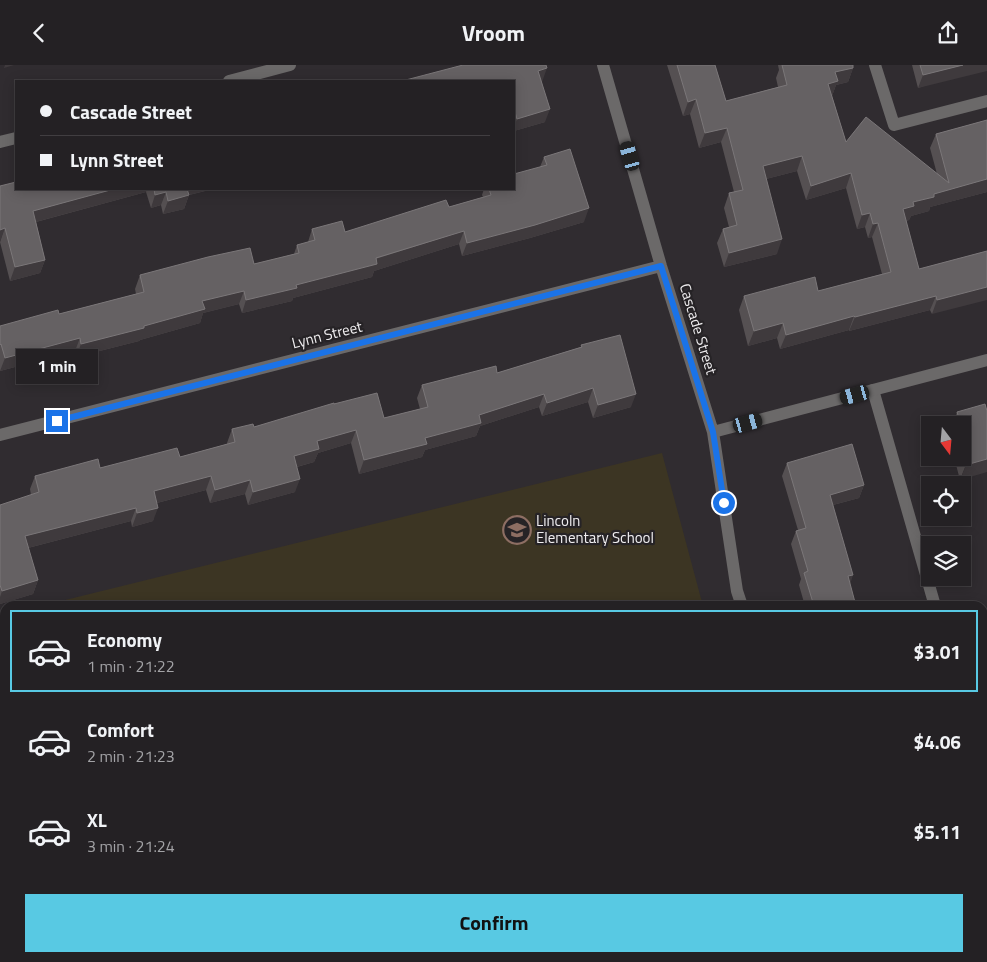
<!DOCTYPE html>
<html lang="en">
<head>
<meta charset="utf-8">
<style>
	:root { --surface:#242124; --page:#302e31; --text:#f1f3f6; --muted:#a3a3a6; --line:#413e41; --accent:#58c9e3 }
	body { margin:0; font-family:"Titillium Web",sans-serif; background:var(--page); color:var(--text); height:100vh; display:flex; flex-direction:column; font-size:19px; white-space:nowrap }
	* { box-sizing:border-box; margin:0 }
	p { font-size:16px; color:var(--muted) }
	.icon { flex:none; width:28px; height:28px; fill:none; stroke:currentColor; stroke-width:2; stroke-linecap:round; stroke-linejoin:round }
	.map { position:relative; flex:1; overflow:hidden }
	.drawer { position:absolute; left:0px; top:536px; width:988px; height:361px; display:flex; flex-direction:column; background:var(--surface); border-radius:15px 15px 0 0; box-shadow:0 2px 12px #0003,0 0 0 1px var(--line) }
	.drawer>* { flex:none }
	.hud { position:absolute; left:15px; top:15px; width:500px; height:110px; border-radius:0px; box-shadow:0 2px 12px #0003,0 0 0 1px var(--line); display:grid; align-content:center; height:110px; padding:0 25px; background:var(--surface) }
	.needle { width:32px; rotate:164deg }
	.tools { position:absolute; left:921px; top:351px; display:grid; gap:10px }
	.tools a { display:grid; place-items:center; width:50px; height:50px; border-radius:0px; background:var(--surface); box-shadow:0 2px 12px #0003,0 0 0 1px var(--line); font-size:25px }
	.end { position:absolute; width:22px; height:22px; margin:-11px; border:6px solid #1a73e8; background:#fff; box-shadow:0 0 0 2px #fff }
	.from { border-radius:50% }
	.bubble { position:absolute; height:35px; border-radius:0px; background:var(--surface); box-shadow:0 2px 12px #0003,0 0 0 1px var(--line); font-size:16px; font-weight:700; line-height:35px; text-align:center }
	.car { position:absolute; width:15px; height:30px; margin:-15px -8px; border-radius:6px; box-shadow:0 0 4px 1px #0007; background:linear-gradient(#222 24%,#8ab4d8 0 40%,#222 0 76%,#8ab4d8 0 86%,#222 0) }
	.hud b { display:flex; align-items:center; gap:18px; height:48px; font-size:19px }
	.hud b+b { border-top:1px solid var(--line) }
	.hud i { width:12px; height:12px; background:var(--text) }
	ul { padding:9px 0 0; list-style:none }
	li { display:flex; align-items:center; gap:15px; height:82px; margin:0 10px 8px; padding:0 15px; border:2px solid transparent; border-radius:0px }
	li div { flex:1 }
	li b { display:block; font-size:19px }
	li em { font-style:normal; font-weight:700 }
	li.selected { border-color:var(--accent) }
	li>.icon { width:45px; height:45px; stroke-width:1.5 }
	.action { display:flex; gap:10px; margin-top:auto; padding:10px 25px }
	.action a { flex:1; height:58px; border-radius:0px; background:var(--accent); color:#111; font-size:20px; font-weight:700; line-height:58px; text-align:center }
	header { display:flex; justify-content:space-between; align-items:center; height:65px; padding:0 25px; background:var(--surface); font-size:22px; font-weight:700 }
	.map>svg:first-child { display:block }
	.education { fill:#3c3523 }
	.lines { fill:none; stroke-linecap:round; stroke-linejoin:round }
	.path { stroke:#716d71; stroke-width:3; stroke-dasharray:4 4; stroke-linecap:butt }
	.lane { stroke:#6b6969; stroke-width:12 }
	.street { stroke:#6b6969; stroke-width:12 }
	.wall { fill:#555052 }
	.shaded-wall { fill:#3f3a3d }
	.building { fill:#656163; stroke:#7b7779 }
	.route { stroke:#1a73e8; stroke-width:6 }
	.labels { text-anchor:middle; stroke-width:4.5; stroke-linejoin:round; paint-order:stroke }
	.street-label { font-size:15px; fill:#f0eef0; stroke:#262326 }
	.poi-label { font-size:15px; fill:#f0eef0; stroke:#262326; text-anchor:start }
</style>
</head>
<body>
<header><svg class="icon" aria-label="back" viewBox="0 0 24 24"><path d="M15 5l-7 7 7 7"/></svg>Vroom<svg class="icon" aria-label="share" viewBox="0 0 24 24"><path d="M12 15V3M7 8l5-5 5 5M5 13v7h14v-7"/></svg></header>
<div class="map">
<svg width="987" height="897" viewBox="0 0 987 897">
	<rect width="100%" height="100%" fill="#302c30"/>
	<path class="education" d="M 662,388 L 703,541 L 41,541 Z
		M 5,550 L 5,683 L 0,666 L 0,551 Z
		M 797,892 L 799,897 L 71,897 L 70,893 Z"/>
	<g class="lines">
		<path class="path" d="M 811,892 L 816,897"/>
		<path class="lane" d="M 873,325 L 935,541
			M 982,709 L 987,724"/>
		<path class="street" d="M 603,0 L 661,201 L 713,367 L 737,526 L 742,541
			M 875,0 L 894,60 L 987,36
			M 229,16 L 290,0
			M 0,77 L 16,73
			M 713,367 L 987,295
			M 0,370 L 661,201
			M 0,778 L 5,795
			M 34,892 L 35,897
			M 842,892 L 843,897"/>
	</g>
	<path class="wall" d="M 667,0 L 715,0 L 726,36 L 778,22 L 776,13 L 779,5 L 778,0 L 853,0 L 853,3 L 848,17 L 836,20 L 832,31 L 846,77 L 937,109 L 930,83 L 936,69 L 987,55 L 987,127 L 930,142 L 929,146 L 911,151 L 909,155 L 906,156 L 919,204 L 987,186 L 932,249 L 930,245 L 849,266 L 849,265 L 780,284 L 777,273 L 748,281 L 739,245 L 744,231 L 818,226 L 882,209 L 872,172 L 868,173 L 865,162 L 857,164 L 846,123 L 806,135 L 797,106 L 766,114 L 777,189 L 724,202 L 717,178 L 723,164 L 729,162 L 724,143 L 729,128 L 734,127 L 721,77 L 699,83 L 690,49 L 683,51 Z
		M 912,0 L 987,0 L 918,23 Z
		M 514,16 L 542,17 L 545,57 L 514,66 Z
		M 544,92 L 584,157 L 530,173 L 462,191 L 459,179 L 374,206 L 372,212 L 293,233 L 292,236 L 242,248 L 239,239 L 203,248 L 200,258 L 140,275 L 139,276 L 76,292 L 75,286 L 0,306 L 0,261 L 59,249 L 136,229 L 135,224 L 140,210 L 254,199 L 294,189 L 297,180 L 308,177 L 312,164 L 345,167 L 449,142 L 483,132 L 482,130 L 484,124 L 514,124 L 540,102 Z
		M 16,124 L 213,124 L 189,130 L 184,144 L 163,149 L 161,140 L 151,143 L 146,127 L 36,157 L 45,195 L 40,208 L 10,216 L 0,177 Z
		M 581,280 L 631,342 L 593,353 L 588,337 L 542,351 L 539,342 L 480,361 L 476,371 L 425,385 L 422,392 L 359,409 L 351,378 L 318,388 L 314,397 L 297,402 L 295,427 L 248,440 L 245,429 L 210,438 L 206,425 L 157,438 L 153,456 L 132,462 L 131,456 L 28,483 L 38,515 L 33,529 L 0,539 L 0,440 L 31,430 L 30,424 L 35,411 L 180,392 L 227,379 L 227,378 L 232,364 L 254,362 L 334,339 L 384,353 L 420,344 L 417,333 L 422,320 L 497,308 L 581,282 Z
		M 987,346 L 960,415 L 954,392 L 962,392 L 962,360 L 953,360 L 957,347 Z
		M 787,398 L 864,420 L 859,433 L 833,440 L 850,519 L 856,541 L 805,541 L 799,520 L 801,514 L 791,479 L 796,466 L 798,465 L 782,411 Z
		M 143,892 L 600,892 L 599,897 L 143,897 Z
		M 905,892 L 949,892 L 950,897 L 904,897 L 904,895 Z"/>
	<path class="shaded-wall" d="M 5,0 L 14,0 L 4,3 Z
		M 963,0 L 987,0 L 987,6 L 918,23 L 923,10 Z
		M 547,3 L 542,17 L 533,19 L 538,6 Z
		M 853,3 L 848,17 L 836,20 L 832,31 L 823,33 L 828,19 L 835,7 Z
		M 696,34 L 690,49 L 683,51 L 688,37 Z
		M 550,44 L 545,57 L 514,66 L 514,62 L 517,54 Z
		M 727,63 L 721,77 L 699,83 L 705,68 Z
		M 802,91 L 797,106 L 758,116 L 763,101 Z
		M 851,108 L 846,123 L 806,135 L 811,121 Z
		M 987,114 L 987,127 L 930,142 L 929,146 L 911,151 L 909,155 L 898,158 L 903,144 L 913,137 L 934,129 Z
		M 114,124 L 147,124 L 146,127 L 28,159 L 33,146 Z
		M 184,124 L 213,124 L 181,132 Z
		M 166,127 L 161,140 L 151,143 L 155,130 Z
		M 189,130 L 184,144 L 163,149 L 168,136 Z
		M 589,143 L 584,157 L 530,173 L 462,191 L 467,178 Z
		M 870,148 L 865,162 L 857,164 L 862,150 Z
		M 878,158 L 872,172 L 868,173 L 873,159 Z
		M 5,163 L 0,177 L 0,165 Z
		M 464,166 L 459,179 L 374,206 L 372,212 L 293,233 L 292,236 L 242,248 L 246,235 Z
		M 782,174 L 777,189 L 724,202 L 729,188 Z
		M 45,195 L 40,208 L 10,216 L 15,202 Z
		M 987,222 L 987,235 L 932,249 L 937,235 Z
		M 244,226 L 239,239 L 203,248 L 200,258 L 140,275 L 139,276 L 76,292 L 81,279 L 144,261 L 202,236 Z
		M 936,231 L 930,245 L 849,266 L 855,252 Z
		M 854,251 L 849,265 L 780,284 L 786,270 Z
		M 783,258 L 777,273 L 748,281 L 754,266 Z
		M 80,273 L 75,286 L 0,306 L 5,293 Z
		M 593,323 L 588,337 L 542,351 L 547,338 Z
		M 544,329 L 539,342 L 480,361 L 476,371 L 425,385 L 422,392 L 359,409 L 364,395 L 425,373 L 479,350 Z
		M 636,329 L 631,342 L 593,353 L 598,340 Z
		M 356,365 L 351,378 L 318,388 L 314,397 L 289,404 L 294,391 L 317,376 Z
		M 987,394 L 987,407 L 960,415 L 966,400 Z
		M 211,411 L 206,425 L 149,440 L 154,426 Z
		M 300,414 L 295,427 L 248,440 L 253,427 Z
		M 250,415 L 245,429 L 210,438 L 215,425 Z
		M 864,420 L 859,433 L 825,442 L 830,430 Z
		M 136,443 L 131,456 L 20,485 L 25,471 Z
		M 158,443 L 153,456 L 132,462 L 137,448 Z
		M 853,510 L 849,523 L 848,511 Z
		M 38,515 L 33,529 L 0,539 L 0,532 L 2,526 Z"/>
	<path class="building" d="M 463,0 L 546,0 L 547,3 L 538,6 L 550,44 L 517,54 L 514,43 L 514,16 L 402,16 Z
		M 677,0 L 715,0 L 726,36 L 787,20 L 782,0 L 853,0 L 853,3 L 835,7 L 838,16 L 828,19 L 846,77 L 866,52 L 949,118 L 936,69 L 987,55 L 987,114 L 934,129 L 934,132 L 913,137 L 914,141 L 903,144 L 919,204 L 987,186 L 987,222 L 937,235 L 936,231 L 855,252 L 854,251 L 786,270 L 783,258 L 754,266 L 744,231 L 815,212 L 818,226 L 891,207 L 878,158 L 873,159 L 870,148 L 862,150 L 851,108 L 811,121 L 802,91 L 763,101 L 782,174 L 729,188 L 723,164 L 737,160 L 729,128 L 743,125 L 727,63 L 705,68 L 696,34 L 688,37 Z
		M 920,0 L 963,0 L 923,10 Z
		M 570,84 L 589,143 L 535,160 L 467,178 L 464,166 L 376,193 L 377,199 L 296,220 L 297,223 L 246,235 L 244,226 L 202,236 L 205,244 L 144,261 L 144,263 L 81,279 L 80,273 L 5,293 L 1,279 L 0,280 L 0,261 L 58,245 L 59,249 L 144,227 L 140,210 L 208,192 L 250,183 L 254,199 L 299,188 L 297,180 L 315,175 L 312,164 L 342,156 L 345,167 L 446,135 L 449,142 L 491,130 L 489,124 L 514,124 L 514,109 L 547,100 L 544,92 Z
		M 16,117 L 16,124 L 114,124 L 33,146 L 45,195 L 15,202 L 5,163 L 0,165 L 0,121 Z
		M 154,124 L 187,124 L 189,130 L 168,136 L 166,127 L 155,130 Z
		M 620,270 L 636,329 L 598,340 L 593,323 L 547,338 L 544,329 L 479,350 L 481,358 L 425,373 L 427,379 L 364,395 L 356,365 L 317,376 L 319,384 L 294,391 L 300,414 L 253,427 L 250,415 L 215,425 L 211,411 L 154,426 L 158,443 L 137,448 L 136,443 L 25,471 L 38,515 L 2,526 L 0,520 L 0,440 L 39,427 L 35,411 L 98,394 L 100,403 L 177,383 L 180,392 L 235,377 L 232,364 L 253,359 L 254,362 L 334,338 L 334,339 L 377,328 L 384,353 L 428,342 L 422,320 L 496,301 L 497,308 L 582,282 L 581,280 Z
		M 985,339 L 987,346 L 987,394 L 966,400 L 962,389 L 962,360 L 961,360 L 957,347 Z
		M 852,379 L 864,420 L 830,430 L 853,510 L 848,511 L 856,541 L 814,541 L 804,508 L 808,506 L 796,466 L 806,463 L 787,398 Z
		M 148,892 L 600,892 L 599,897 L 147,897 Z
		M 911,892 L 949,892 L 950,897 L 912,897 Z"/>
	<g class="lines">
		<path class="route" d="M 57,356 L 661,201 L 713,367 L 724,438"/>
	</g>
	<defs>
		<symbol id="school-ring" viewBox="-11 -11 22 22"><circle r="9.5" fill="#262326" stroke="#8d6e63" stroke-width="1.5"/><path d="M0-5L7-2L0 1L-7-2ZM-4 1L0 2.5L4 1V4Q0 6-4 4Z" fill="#8d6e63"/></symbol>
	</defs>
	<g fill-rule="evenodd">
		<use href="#school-ring" x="501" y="449" width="32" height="32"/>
	</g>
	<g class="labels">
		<g class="street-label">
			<text transform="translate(698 264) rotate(73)" y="5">Cascade Street</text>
			<text transform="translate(327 270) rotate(-14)" y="5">Lynn Street</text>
		</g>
		<g class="poi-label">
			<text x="536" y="461">Lincoln<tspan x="536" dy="17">Elementary School</tspan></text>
		</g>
	</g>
</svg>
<div class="tools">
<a><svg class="needle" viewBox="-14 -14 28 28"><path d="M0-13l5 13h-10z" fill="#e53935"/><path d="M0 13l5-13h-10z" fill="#a3a3a6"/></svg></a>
<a><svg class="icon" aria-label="locate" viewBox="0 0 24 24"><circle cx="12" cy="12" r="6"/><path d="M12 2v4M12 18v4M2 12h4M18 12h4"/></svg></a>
<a><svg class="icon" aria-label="layers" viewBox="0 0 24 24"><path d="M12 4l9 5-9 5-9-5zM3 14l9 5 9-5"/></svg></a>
</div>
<i class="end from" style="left:724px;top:438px"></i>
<i class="end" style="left:57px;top:356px"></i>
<div class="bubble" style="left:16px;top:284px;width:82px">1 min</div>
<i class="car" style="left:630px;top:91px;rotate:344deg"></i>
<i class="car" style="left:855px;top:330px;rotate:255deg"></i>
<i class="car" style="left:748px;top:358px;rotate:75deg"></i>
<div class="hud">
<b><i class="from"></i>Cascade Street</b>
<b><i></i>Lynn Street</b>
</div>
<section class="drawer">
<ul>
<li class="selected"><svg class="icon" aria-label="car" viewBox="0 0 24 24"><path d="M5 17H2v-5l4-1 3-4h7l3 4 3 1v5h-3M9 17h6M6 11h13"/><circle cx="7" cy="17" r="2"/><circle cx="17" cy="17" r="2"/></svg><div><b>Economy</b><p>1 min · 21:22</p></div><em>$3.01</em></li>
<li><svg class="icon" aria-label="car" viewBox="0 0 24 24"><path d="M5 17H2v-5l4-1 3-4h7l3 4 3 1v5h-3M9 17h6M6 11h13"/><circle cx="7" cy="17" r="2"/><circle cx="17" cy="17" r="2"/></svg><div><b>Comfort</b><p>2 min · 21:23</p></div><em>$4.06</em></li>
<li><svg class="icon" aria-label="car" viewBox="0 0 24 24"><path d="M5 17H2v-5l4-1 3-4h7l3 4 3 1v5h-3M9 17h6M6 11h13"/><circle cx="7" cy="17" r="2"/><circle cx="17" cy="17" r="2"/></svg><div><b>XL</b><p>3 min · 21:24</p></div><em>$5.11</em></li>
</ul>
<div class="action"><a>Confirm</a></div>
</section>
</div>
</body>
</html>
